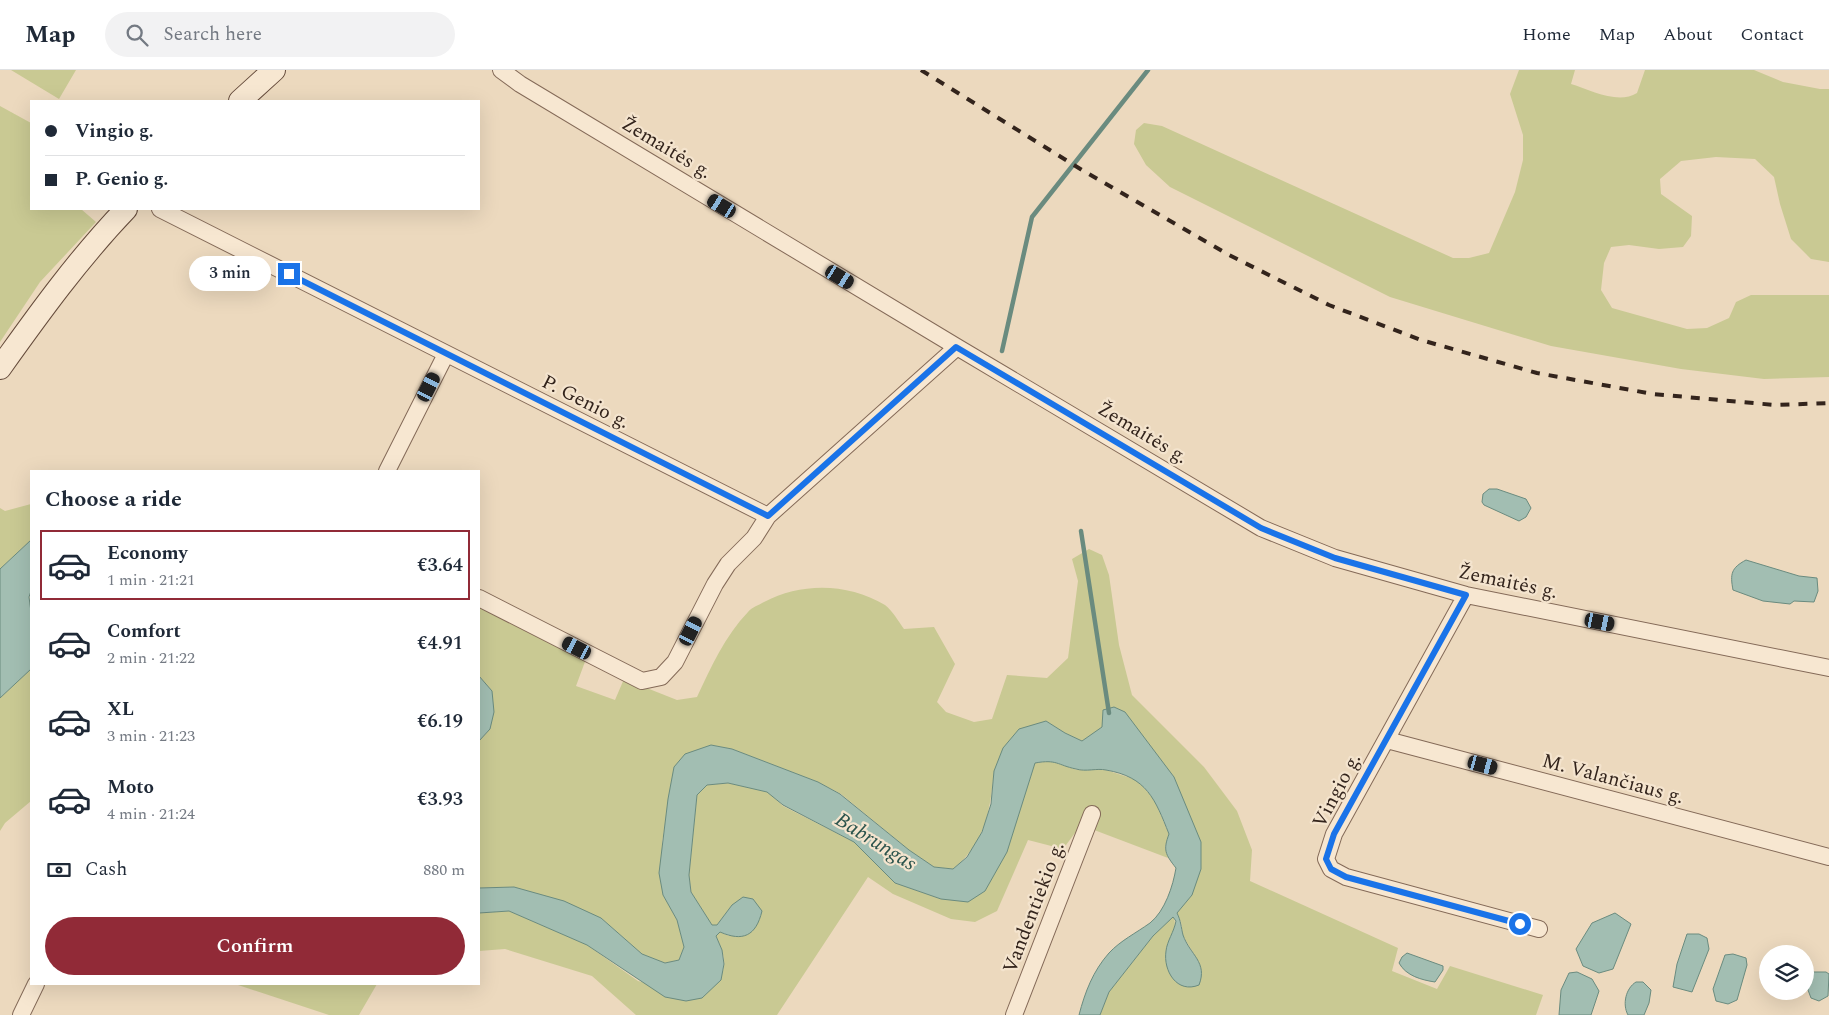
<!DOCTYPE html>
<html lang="en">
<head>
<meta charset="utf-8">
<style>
	:root { --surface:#fff; --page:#f2f2f3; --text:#1f2937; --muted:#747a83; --line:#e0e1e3; --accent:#912a37 }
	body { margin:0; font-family:Spectral,serif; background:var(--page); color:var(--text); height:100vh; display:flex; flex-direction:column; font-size:19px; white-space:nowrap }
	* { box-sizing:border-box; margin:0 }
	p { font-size:16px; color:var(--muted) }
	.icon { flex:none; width:28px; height:28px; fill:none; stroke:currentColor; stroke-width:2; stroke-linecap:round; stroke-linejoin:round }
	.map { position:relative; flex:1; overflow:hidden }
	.sheet { position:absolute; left:30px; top:400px; width:450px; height:515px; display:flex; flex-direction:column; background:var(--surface); border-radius:0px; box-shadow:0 5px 20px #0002 }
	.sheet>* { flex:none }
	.guide { position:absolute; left:30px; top:30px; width:450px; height:110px; border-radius:0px; box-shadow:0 5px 20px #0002; display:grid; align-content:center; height:110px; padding:0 15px; background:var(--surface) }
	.buttons { position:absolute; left:1759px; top:875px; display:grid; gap:10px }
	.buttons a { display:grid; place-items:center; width:55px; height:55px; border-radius:50%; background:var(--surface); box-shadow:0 5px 20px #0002; font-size:25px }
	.end { position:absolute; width:22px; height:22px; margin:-11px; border:6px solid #1a73e8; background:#fff; box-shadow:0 0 0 2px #fff }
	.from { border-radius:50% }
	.bubble { position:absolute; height:35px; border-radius:18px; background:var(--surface); box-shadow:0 5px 20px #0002; font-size:16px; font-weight:600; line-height:35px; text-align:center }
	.car { position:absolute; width:15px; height:30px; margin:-15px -8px; border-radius:6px; box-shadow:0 0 4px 1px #0007; background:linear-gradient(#222 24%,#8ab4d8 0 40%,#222 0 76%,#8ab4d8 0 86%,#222 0) }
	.guide b { display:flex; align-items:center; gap:18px; height:48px; font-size:19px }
	.guide b+b { border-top:1px solid var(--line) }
	.guide i { width:12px; height:12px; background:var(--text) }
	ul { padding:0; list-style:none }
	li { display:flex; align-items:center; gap:15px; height:70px; margin:0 10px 8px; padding:0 5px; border:2px solid transparent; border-radius:0px }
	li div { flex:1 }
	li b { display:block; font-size:19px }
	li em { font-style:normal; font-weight:600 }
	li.selected { border-color:var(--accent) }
	li>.icon { width:45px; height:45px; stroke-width:1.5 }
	h2 { padding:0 15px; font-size:22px; line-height:60px }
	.pay { display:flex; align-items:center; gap:12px; height:55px; padding:0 15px; font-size:19px }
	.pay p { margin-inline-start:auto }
	.action { display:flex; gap:10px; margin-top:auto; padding:10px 15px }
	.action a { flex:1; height:58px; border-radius:30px; background:var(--accent); color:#fff; font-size:20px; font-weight:600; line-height:58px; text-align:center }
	header { display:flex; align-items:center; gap:30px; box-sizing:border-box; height:70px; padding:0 25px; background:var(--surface); border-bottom:1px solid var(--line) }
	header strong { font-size:24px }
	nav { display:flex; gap:28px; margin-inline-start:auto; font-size:18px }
	.search { width:350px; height:45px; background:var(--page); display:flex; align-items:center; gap:12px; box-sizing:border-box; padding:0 18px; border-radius:28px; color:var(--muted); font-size:19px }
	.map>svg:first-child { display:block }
	.green { fill:#c9c993 }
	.water { fill:#a2beb2; stroke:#6a8b7f }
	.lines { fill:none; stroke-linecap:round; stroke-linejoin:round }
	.stream { stroke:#6a8b7f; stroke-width:4.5 }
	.street-casing { stroke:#846a58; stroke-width:18 }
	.secondary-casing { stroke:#654b3b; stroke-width:24 }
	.street { stroke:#f7e7d1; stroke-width:16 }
	.secondary { stroke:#f7e7d1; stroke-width:22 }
	.rail { stroke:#33241c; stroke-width:4; stroke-dasharray:9 9; stroke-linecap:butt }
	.route { stroke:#1a73e8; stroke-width:6 }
	.labels { text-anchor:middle; stroke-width:4.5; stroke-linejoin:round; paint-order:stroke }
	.street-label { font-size:20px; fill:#33241c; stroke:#f4e4ce }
	.water-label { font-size:21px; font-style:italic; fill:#2b534c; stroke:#f4e4ce }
</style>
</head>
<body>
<header>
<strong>Map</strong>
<div class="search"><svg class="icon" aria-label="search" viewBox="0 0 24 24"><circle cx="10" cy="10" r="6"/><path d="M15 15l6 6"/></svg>Search here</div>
<nav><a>Home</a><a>Map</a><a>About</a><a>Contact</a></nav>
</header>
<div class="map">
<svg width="1829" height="945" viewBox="0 0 1829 945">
	<rect width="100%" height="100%" fill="#ecd9be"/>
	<path class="green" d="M 11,0 L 76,0 L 59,29 Z
		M 1519,0 L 1575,0 L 1571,14 C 1591,20 1618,35 1637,23 L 1645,0 L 1754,0 L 1783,12 L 1820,19 L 1829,19 L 1829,192 L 1811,189 L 1791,169 L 1780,134 L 1774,107 L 1755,89 L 1716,87 L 1681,91 L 1660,109 L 1661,124 L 1692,146 L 1691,166 L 1683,177 L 1659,179 L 1629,175 L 1611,177 L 1604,193 L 1601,220 L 1612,238 L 1687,259 L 1707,258 L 1729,248 L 1736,232 L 1751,225 L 1829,225 L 1829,307 L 1764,309 L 1681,299 L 1551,276 L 1390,227 L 1170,117 L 1146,95 L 1134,74 L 1136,60 L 1144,53 L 1162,56 L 1453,188 L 1469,188 L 1489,183 L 1515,122 L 1523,90 L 1523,65 L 1510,24 Z
		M 0,36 L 31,53 L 31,139 L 81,139 L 96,152 L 40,212 L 0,272 Z
		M 31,434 L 31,470 L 0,499 L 0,438 L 5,441 Z
		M 1089,479 L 1102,485 L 1109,505 L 1119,575 L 1132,625 L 1204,697 L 1237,741 L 1252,780 L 1250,811 L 1398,878 L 1392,901 L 1437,919 L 1450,896 L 1543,925 L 1536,945 L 1100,945 L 1109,922 L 1153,866 L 1173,846 C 1179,857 1169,871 1166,881 L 1200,894 L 1183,866 L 1181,852 L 1176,843 L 1192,825 L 1174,707 L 1125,643 L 1082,671 L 1065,663 L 1046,651 L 994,701 C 990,741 986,772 953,799 L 934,797 L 909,780 L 841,724 L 818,712 L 732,679 L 711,675 L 674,697 L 662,773 L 663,825 L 677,850 L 684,877 L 679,890 L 665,893 L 642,884 L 601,848 L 514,817 L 479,818 L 479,671 L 490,659 L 492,621 L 479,606 L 479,535 L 586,589 L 576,616 L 615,630 L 624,609 L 677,630 L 697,627 C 711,597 725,566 748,542 C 752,537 759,535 764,532 C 802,512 848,513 885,535 C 892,540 899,552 904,559 L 934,557 L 955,594 L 937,632 L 946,642 L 974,652 L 992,649 L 1007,605 L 1047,608 L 1068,588 L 1078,511 L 1072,489 Z
		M 31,599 L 31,731 L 5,753 L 0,761 L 0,628 Z
		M 1052,691 L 1077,700 L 1106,700 L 1137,710 L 1154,729 L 1165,755 L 1169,764 L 1165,777 L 1168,788 L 1081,755 L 1063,779 L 1028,770 L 997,841 L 975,852 L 951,849 L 893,824 L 868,807 L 777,945 L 636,945 L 592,906 L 505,879 L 479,881 L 479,843 L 509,841 L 587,875 L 638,911 L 702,928 C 725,905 731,898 716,866 L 720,862 L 729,866 L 732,835 L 717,855 L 712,855 L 691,822 L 689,805 L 697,724 L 707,715 L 728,713 L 768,722 L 783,736 L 854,772 L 895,813 L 941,829 L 1025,722 L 1035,693 Z
		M 235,914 L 377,914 L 359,945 L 329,945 Z"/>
	<path class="water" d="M 1489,419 L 1497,419 L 1526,429 L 1531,438 L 1526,447 L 1519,451 L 1484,435 L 1482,432 L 1483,424 Z
		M 31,470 L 31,521 L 29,527 L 31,542 L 31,599 L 0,628 L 0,499 Z
		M 1746,490 L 1799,506 L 1817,508 L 1818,521 L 1814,532 L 1794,531 L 1790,534 L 1763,531 L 1733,520 C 1730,504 1731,498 1746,490 Z
		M 479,606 L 492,621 L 494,642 L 490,659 L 479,671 Z
		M 1114,637 L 1125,642 L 1174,707 L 1201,772 L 1201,799 L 1192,825 L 1177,843 C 1181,851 1181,857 1183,865 C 1190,885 1208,892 1199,915 C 1177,924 1163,901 1166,881 C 1167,871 1174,862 1176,851 L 1173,847 L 1153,866 L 1109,922 L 1100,945 L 1079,945 C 1085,922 1093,901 1109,883 C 1120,871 1136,863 1150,853 C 1165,841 1173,816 1176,798 C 1165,784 1163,780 1169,764 C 1155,729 1147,707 1106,700 C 1097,698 1086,702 1076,699 C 1057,695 1057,689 1035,693 L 1007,782 L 985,821 L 968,832 L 941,829 L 895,813 L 854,772 L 783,735 L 767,722 L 728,713 L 707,715 L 697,725 L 689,805 L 691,822 L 712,855 L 717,855 L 732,835 L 743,827 L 753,829 L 762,841 C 756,866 743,872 720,862 L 716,866 L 722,880 L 724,894 L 721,910 L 702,928 L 686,931 L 665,927 L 587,875 L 509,841 L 479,843 L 479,818 L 514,817 L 564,831 L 601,848 L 642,884 L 665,893 L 679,890 L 684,877 L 677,850 L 663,825 L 659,803 L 668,729 L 674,697 L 685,684 L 711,675 L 732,679 L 818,712 L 840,724 L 909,780 L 934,797 L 953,799 L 967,787 L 982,762 L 991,734 L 994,701 L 1003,678 L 1019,659 L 1046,651 L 1065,663 L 1082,671 L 1102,657 L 1103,640 Z
		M 1615,843 L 1631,854 L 1613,899 L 1599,903 L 1583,896 L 1576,879 L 1592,853 Z
		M 1687,864 L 1699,864 L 1707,868 L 1709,879 L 1692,922 L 1673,917 L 1677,894 Z
		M 1407,883 L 1443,896 L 1443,900 L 1435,912 C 1422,910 1406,906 1399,893 L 1402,887 Z
		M 1733,884 L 1746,888 L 1747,895 L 1737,930 L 1728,934 L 1716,931 L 1713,919 L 1725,885 Z
		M 1577,902 L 1592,909 L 1599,921 L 1591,945 L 1559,945 L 1561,920 L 1569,903 Z
		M 1813,902 L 1826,902 L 1829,904 L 1828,926 L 1819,931 L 1811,928 L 1808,920 Z
		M 1636,912 L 1643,912 L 1651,920 L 1649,933 L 1644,945 L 1628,945 C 1622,934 1626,918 1636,912 Z"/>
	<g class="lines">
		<path class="stream" d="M 1002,281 L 1032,147 L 1148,0
			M 1081,461 L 1109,643"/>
		<defs>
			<path id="street" d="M 501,0 L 520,14 L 957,277 L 1261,458 L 1335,488 L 1466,525 L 1829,598
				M 160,139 L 768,446 L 957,277
				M 387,401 L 446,284
				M 1466,525 L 1334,764 L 1326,789 L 1331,799 L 1346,807 L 1539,859
				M 479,528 L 642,611 L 661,607 L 675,592 L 715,514 L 728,494 L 754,468 L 768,446
				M 1387,670 L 1829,787
				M 21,945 L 36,914
				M 1014,945 L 1092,744"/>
			<path id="secondary" d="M 240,31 L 274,0
				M 0,298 C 40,242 79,188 126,139"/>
		</defs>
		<use href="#street" class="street-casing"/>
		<use href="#secondary" class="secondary-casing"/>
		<use href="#street" class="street"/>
		<use href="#secondary" class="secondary"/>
		<path class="rail" d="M 921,0 L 1082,100 L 1229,185 L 1329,235 L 1421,270 L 1537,303 L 1653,324 L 1775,335 L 1829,333"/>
	</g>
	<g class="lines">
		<path class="route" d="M 289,204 L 768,446 L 956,277 L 1261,458 L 1335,488 L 1466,525 L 1334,764 L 1326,789 L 1331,799 L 1346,807 L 1520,854"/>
	</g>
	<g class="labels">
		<g class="street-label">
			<text transform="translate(667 77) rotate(31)" y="7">Žemaitės g.</text>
			<text transform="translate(586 331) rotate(27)" y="7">P. Genio g.</text>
			<text transform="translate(1143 362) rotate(31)" y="7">Žemaitės g.</text>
			<text transform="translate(1508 511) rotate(12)" y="7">Žemaitės g.</text>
			<text transform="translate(1613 708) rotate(15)" y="7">M. Valančiaus g.</text>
			<text transform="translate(1336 720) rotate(-62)" y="7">Vingio g.</text>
			<text transform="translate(1033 837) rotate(-69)" y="7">Vandentiekio g.</text>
		</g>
		<g class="water-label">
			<text transform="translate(876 771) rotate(32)" y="7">Babrungas</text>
		</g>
	</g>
</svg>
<div class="buttons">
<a><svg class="icon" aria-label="layers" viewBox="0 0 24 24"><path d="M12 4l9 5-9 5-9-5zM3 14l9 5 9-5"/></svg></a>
</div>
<i class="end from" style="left:1520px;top:854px"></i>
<i class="end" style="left:289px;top:204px"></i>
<div class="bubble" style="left:189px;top:186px;width:82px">3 min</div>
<i class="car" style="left:722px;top:136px;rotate:301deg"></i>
<i class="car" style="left:840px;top:207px;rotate:121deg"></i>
<i class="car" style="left:429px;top:317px;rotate:27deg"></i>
<i class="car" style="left:1600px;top:552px;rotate:101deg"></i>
<i class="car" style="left:691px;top:561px;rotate:27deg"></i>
<i class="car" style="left:577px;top:578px;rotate:297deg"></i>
<i class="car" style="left:1483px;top:695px;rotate:105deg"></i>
<div class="guide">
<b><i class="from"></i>Vingio g.</b>
<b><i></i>P. Genio g.</b>
</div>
<section class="sheet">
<h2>Choose a ride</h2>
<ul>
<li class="selected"><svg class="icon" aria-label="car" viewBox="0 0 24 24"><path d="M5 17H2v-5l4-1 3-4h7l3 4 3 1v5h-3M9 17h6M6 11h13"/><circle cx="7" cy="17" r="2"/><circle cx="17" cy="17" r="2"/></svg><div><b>Economy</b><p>1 min · 21:21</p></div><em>€3.64</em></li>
<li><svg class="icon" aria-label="car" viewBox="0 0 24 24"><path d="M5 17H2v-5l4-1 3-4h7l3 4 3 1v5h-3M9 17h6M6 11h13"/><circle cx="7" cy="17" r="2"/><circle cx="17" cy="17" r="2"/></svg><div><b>Comfort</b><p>2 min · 21:22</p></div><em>€4.91</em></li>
<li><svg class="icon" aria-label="car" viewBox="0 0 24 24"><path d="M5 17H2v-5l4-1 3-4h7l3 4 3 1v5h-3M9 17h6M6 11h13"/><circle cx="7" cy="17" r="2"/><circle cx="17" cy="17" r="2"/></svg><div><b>XL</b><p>3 min · 21:23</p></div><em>€6.19</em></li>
<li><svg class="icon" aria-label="car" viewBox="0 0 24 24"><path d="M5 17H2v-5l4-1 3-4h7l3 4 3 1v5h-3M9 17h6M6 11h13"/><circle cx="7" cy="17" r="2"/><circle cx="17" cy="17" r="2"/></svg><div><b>Moto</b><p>4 min · 21:24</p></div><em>€3.93</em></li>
</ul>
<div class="pay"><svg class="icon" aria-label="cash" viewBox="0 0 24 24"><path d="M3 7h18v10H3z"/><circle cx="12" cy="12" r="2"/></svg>Cash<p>880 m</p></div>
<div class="action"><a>Confirm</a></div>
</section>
</div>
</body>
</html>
